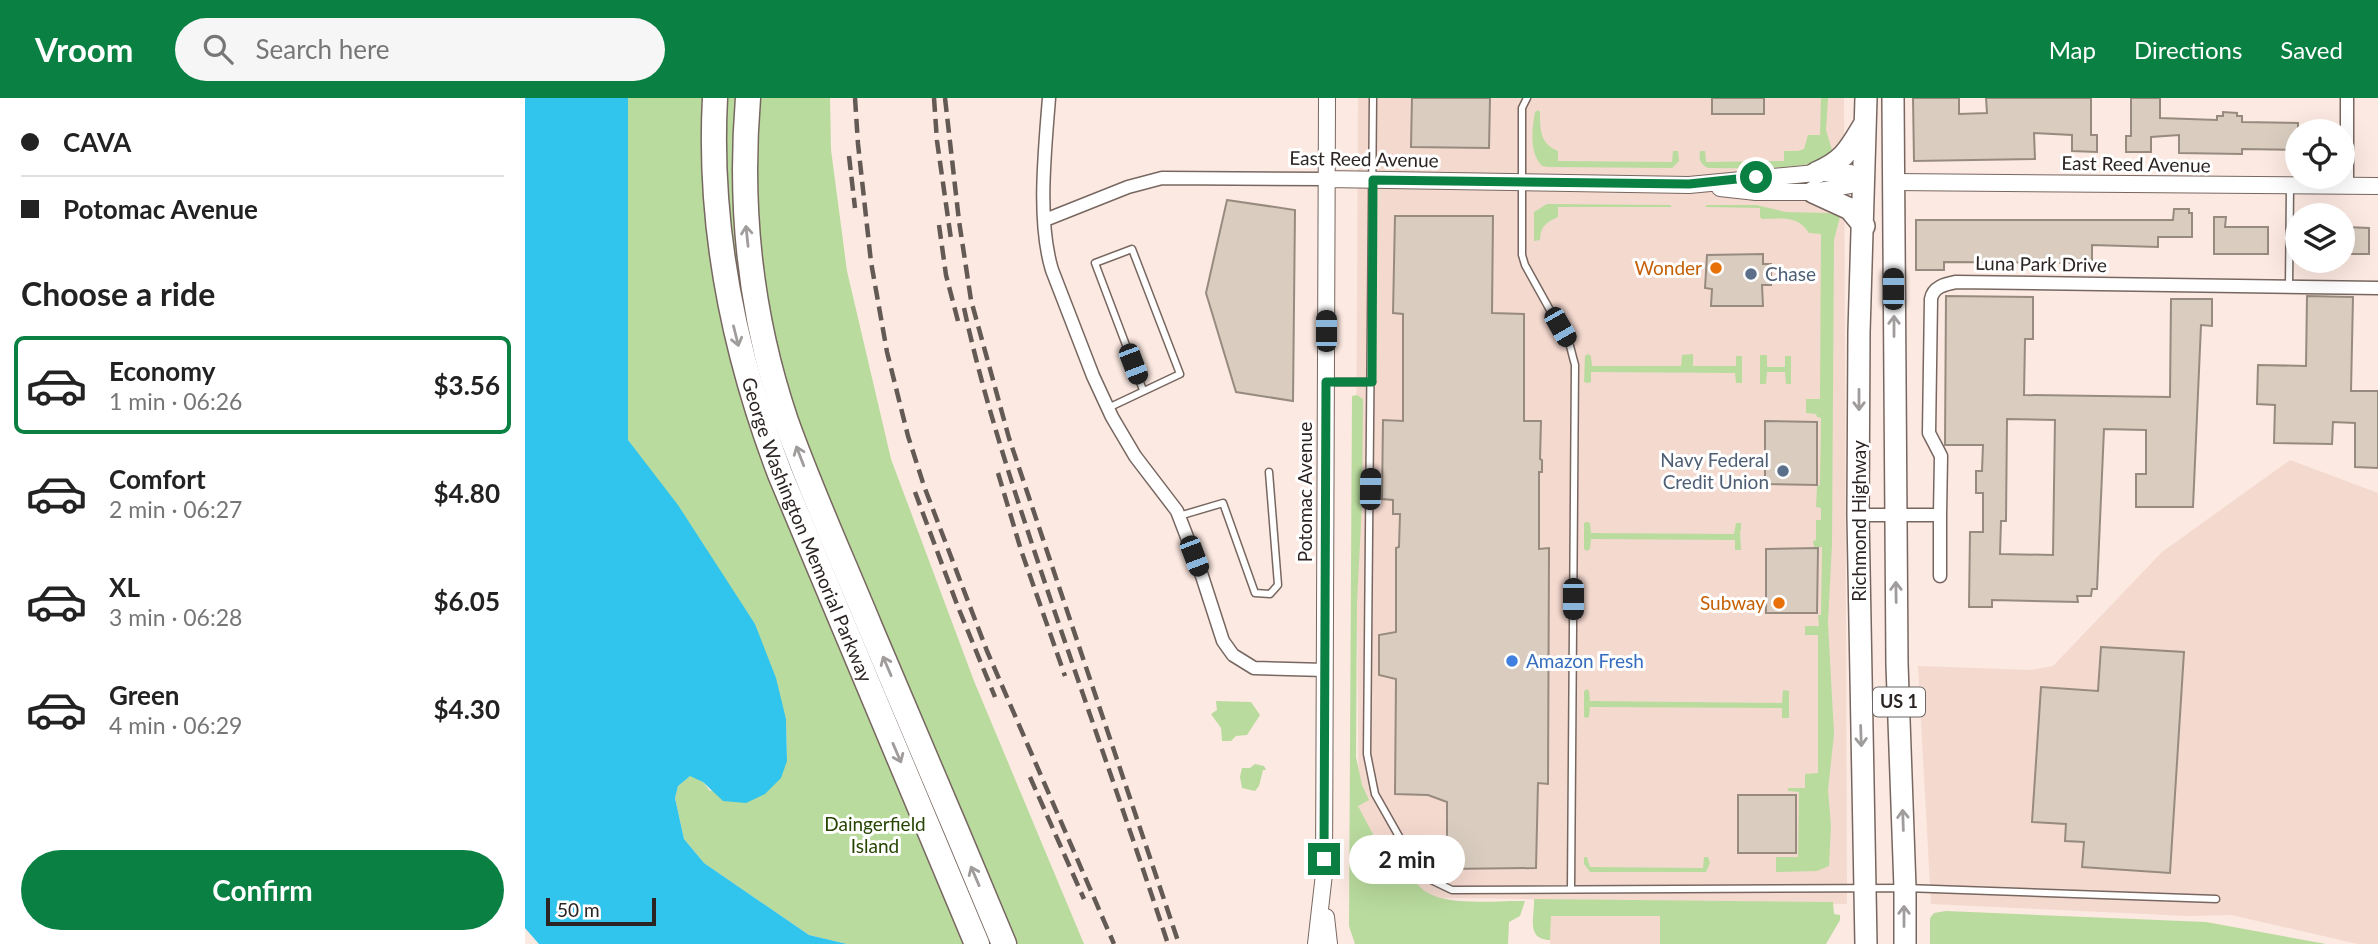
<!DOCTYPE html>
<html lang="en">
<head>
<meta charset="utf-8">
<style>
	:root { --surface:#fff; --page:#f6f6f6; --text:#222; --muted:#767676; --line:#e0e0e0; --accent:#0b8043 }
	body { margin:0; font-family:Lato,sans-serif; background:var(--page); color:var(--text); height:100vh; display:flex; flex-direction:column; font-size:26px; white-space:nowrap }
	* { box-sizing:border-box; margin:0 }
	p { font-size:23px; color:var(--muted) }
	.icon { flex:none; width:38px; height:38px; fill:none; stroke:currentColor; stroke-width:2; stroke-linecap:round; stroke-linejoin:round }
	.map { position:relative; flex:1; overflow:hidden }
	.details { display:flex; flex-direction:column; background:var(--surface); width:525px }
	.details>* { flex:none }
	.guide { display:grid; align-content:center; height:154px; padding:0 21px; background:var(--surface) }
	.buttons { position:absolute; left:1760px; top:21px; display:grid; gap:14px }
	.buttons a { display:grid; place-items:center; width:70px; height:70px; border-radius:50%; background:var(--surface); box-shadow:0 7px 28px #0002; font-size:35px }
	.scale { position:absolute; left:21px; bottom:18px; width:110px; box-sizing:border-box; padding-left:7px; border:4px solid #2b2422; border-top:0; font-size:19px; line-height:24px; white-space:nowrap; color:#2b2422; -webkit-text-stroke:5px #fff; paint-order:stroke }
	.end { position:absolute; width:32px; height:32px; margin:-16px; border:9px solid #0b8043; background:#fff; box-shadow:0 0 0 4px #fff }
	.from { border-radius:50% }
	.bubble { position:absolute; height:49px; border-radius:24px; background:var(--surface); box-shadow:0 7px 28px #0002; font-size:23px; font-weight:700; line-height:49px; text-align:center }
	.car { position:absolute; width:21px; height:42px; margin:-21px -10px; border-radius:9px; box-shadow:0 0 5px 2px #0007; background:linear-gradient(#222 24%,#8ab4d8 0 40%,#222 0 76%,#8ab4d8 0 86%,#222 0) }
	.guide b { display:flex; align-items:center; gap:24px; height:66px; font-size:26px }
	.guide b+b { border-top:2px solid var(--line) }
	.guide i { width:18px; height:18px; background:var(--text) }
	ul { padding:0; list-style:none }
	li { display:flex; align-items:center; gap:21px; height:98px; margin:0 14px 10px; padding:0 7px; border:4px solid transparent; border-radius:10px }
	li div { flex:1 }
	li b { display:block; font-size:26px }
	li em { font-style:normal; font-weight:700 }
	li.on { border-color:var(--accent) }
	li>.icon { width:63px; height:63px; stroke-width:1.5 }
	h2 { padding:0 21px; font-size:32px; line-height:84px }
	.button { display:flex; gap:14px; margin-top:auto; padding:14px 21px }
	.button a { flex:1; height:80px; border-radius:42px; background:var(--accent); color:#fff; font-size:28px; font-weight:700; line-height:80px; text-align:center }
	header { display:flex; align-items:center; gap:42px; box-sizing:border-box; height:98px; padding:0 35px; background:var(--accent); color:#fff }
	header strong { font-size:33px }
	nav { display:flex; gap:38px; margin-inline-start:auto; font-size:24px }
	.search { width:490px; height:63px; background:var(--page); display:flex; align-items:center; gap:18px; box-sizing:border-box; padding:0 24px; border-radius:38px; color:var(--muted); font-size:26px }
	main { display:flex; flex:1; min-height:0 }
	.map>svg:first-child { display:block }
	.built { fill:#f4d9cf }
	.green { fill:#b9db9e }
	.water { fill:#31c4ec }
	.building { fill:#dacdc0; stroke:#978b7f; stroke-width:2; fill-rule:evenodd }
	.lines { fill:none; stroke-linecap:round; stroke-linejoin:round }
	.service-casing { stroke:#776760; stroke-width:9 }
	.minor-casing { stroke:#776760; stroke-width:15 }
	.tertiary-casing { stroke:#776760; stroke-width:18 }
	.trunk-casing { stroke:#776760; stroke-width:24 }
	.motorway-casing { stroke:#776760; stroke-width:27 }
	.service { stroke:#fff; stroke-width:6 }
	.minor { stroke:#fff; stroke-width:12 }
	.tertiary { stroke:#fff; stroke-width:16 }
	.trunk { stroke:#fff; stroke-width:21 }
	.motorway { stroke:#fff; stroke-width:24 }
	.rail { stroke:#635955; stroke-width:4.5; stroke-dasharray:14 7; stroke-linecap:butt }
	.oneway { stroke:#a09c9c }
	.route { stroke:#0b8043; stroke-width:9 }
	.food-dot { fill:#e8710a; stroke:#fff; stroke-width:2.5 }
	.service-dot { fill:#5c6f8a; stroke:#fff; stroke-width:2.5 }
	.shop-dot { fill:#3f7fe0; stroke:#fff; stroke-width:2.5 }
	.labels { text-anchor:middle; stroke-width:6; stroke-linejoin:round; paint-order:stroke }
	.shield { fill:#fff; stroke:#6b6664; stroke-width:2 }
	.shield-label { font-size:18px; font-weight:bold; fill:#2b2422 }
	.street-label { font-size:19px; fill:#2b2422; stroke:#fff }
	.food-label { font-size:19px; fill:#c56008; stroke:#fff; text-anchor:end }
	.service-label { font-size:19px; fill:#4e5e75; stroke:#fff; text-anchor:start }
	.shop-label { font-size:19px; fill:#366cbe; stroke:#fff; text-anchor:start }
	.park-label { font-size:19px; fill:#274502; stroke:#fff }
</style>
</head>
<body>
<header>
<strong>Vroom</strong>
<div class="search"><svg class="icon" aria-label="search" viewBox="0 0 24 24"><circle cx="10" cy="10" r="6"/><path d="M15 15l6 6"/></svg>Search here</div>
<nav><a>Map</a><a>Directions</a><a>Saved</a></nav>
</header>
<main>
<section class="details">
<div class="guide">
<b><i class="from"></i>CAVA</b>
<b><i></i>Potomac Avenue</b>
</div>
<h2>Choose a ride</h2>
<ul>
<li class="on"><svg class="icon" aria-label="car" viewBox="0 0 24 24"><path d="M5 17H2v-5l4-1 3-4h7l3 4 3 1v5h-3M9 17h6M6 11h13"/><circle cx="7" cy="17" r="2"/><circle cx="17" cy="17" r="2"/></svg><div><b>Economy</b><p>1 min · 06:26</p></div><em>$3.56</em></li>
<li><svg class="icon" aria-label="car" viewBox="0 0 24 24"><path d="M5 17H2v-5l4-1 3-4h7l3 4 3 1v5h-3M9 17h6M6 11h13"/><circle cx="7" cy="17" r="2"/><circle cx="17" cy="17" r="2"/></svg><div><b>Comfort</b><p>2 min · 06:27</p></div><em>$4.80</em></li>
<li><svg class="icon" aria-label="car" viewBox="0 0 24 24"><path d="M5 17H2v-5l4-1 3-4h7l3 4 3 1v5h-3M9 17h6M6 11h13"/><circle cx="7" cy="17" r="2"/><circle cx="17" cy="17" r="2"/></svg><div><b>XL</b><p>3 min · 06:28</p></div><em>$6.05</em></li>
<li><svg class="icon" aria-label="car" viewBox="0 0 24 24"><path d="M5 17H2v-5l4-1 3-4h7l3 4 3 1v5h-3M9 17h6M6 11h13"/><circle cx="7" cy="17" r="2"/><circle cx="17" cy="17" r="2"/></svg><div><b>Green</b><p>4 min · 06:29</p></div><em>$4.30</em></li>
</ul>
<div class="button"><a>Confirm</a></div>
</section>
<div class="map">
<svg width="1853" height="846" viewBox="0 0 1853 846">
	<rect width="100%" height="100%" fill="#fce9e1"/>
	<path class="built" d="M 833,0 L 1319,0 L 1322,806 L 864,799 L 834,752 L 831,398 Z
		M 1765,362 L 1853,395 L 1853,846 L 1833,846 L 1706,817 L 1664,818 L 1406,806 L 1393,568 L 1505,572 L 1528,568 L 1637,454 Z
		M 1025,818 L 1135,818 L 1135,846 L 1025,846 Z"/>
	<path class="green" d="M 103,0 L 305,0 L 306,52 L 322,173 L 366,361 L 449,583 L 559,846 L 322,846 L 284,837 L 179,765 L 159,741 L 150,700 L 153,688 L 165,677 L 178,684 L 185,693 L 262,663 L 261,621 L 230,526 L 103,342 Z
		M 1296,0 L 1303,0 L 1301,32 L 1309,59 C 1276,73 1218,70 1183,70 C 1175,66 1174,62 1175,53 L 1180,53 L 1181,64 L 1259,63 L 1259,53 L 1273,53 L 1279,51 L 1283,37 L 1295,37 Z
		M 1013,12 L 1015,14 C 1015,32 1015,46 1033,53 L 1033,63 L 1147,64 L 1148,53 L 1153,53 L 1154,63 L 1147,70 L 1023,69 L 1017,68 C 1004,55 1007,31 1010,14 Z
		M 1022,106 L 1145,107 L 1147,109 L 1033,109 L 1033,119 C 1021,124 1015,129 1015,142 L 1009,143 L 1009,114 Z
		M 1182,107 L 1231,107 L 1261,114 L 1304,115 L 1315,119 L 1309,142 L 1307,446 L 1303,525 L 1309,636 L 1303,692 L 1306,728 L 1304,768 L 1292,773 L 1251,774 L 1251,759 L 1273,759 L 1274,694 L 1263,693 L 1263,690 L 1280,690 L 1280,676 L 1293,675 L 1293,537 L 1280,537 L 1280,528 L 1294,528 L 1293,517 L 1296,517 L 1297,449 L 1289,449 L 1288,443 L 1291,442 L 1291,422 L 1296,422 L 1296,410 L 1291,409 L 1292,388 L 1295,387 L 1296,320 L 1292,319 L 1291,316 L 1281,315 L 1281,301 L 1295,301 L 1296,136 L 1284,135 C 1272,117 1257,121 1237,121 L 1235,119 L 1235,110 L 1180,109 Z
		M 1063,256 L 1066,258 L 1067,268 L 1156,268 L 1157,257 L 1168,256 L 1168,268 L 1211,268 L 1211,258 L 1217,258 L 1217,285 L 1211,285 L 1210,275 L 1066,274 L 1066,284 L 1063,285 L 1059,284 L 1060,258 Z
		M 1235,257 L 1242,257 L 1242,269 L 1260,269 L 1260,258 L 1266,258 L 1266,286 L 1261,286 L 1260,274 L 1242,274 L 1241,286 L 1235,286 Z
		M 832,297 L 838,301 L 837,406 L 832,505 L 831,659 L 837,687 L 844,702 L 833,708 L 867,772 L 879,766 C 885,776 890,786 900,793 C 922,809 973,802 1000,803 L 995,818 L 984,824 L 983,846 L 830,846 L 824,828 L 827,298 Z
		M 1062,424 L 1065,425 L 1066,435 L 1209,436 L 1211,425 L 1216,425 L 1216,432 L 1215,433 L 1216,452 L 1210,452 L 1210,442 L 1066,441 L 1065,451 L 1062,453 L 1059,451 L 1059,425 Z
		M 1062,591 L 1064,593 L 1065,603 L 1257,605 L 1258,592 L 1264,593 L 1264,620 L 1257,620 L 1257,610 L 1065,609 L 1064,619 L 1062,620 L 1059,619 L 1059,593 Z
		M 691,603 L 726,604 L 735,617 L 722,637 L 711,638 L 706,643 L 697,643 L 696,630 L 686,616 L 692,612 Z
		M 730,666 L 739,668 L 741,672 L 738,672 L 734,688 L 730,693 L 717,690 L 715,679 L 717,670 L 725,670 Z
		M 1059,759 L 1062,759 L 1065,769 L 1178,770 L 1179,759 L 1183,759 L 1185,765 L 1181,774 L 1065,774 L 1059,766 Z
		M 1009,801 L 1308,804 L 1309,816 L 1315,817 L 1315,822 L 1301,846 L 1135,846 L 1135,818 L 1026,818 L 1025,842 C 1000,841 1010,818 1009,801 Z
		M 1421,813 L 1681,824 L 1801,846 L 1405,846 L 1405,820 L 1409,815 Z"/>
	<path class="water" d="M 0,0 L 103,0 L 103,342 L 153,407 L 230,526 L 251,580 L 261,621 L 262,663 L 256,680 L 240,696 L 221,705 L 198,703 L 178,684 L 165,678 L 153,688 L 150,700 L 159,741 L 179,765 L 284,837 L 322,846 L 14,846 L 0,830 Z"/>
	<path class="building" d="M 887,0 L 965,0 L 964,50 L 886,49 Z
		M 1187,0 L 1239,0 L 1239,16 L 1187,16 Z
		M 1388,0 L 1434,0 L 1434,16 L 1462,15 L 1461,0 L 1566,0 L 1566,37 L 1572,37 L 1572,54 L 1547,53 L 1547,37 L 1509,35 L 1510,61 L 1389,63 Z
		M 1606,0 L 1635,0 L 1635,20 L 1692,22 L 1692,18 L 1698,18 L 1698,14 L 1712,15 L 1712,18 L 1717,18 L 1717,24 L 1773,25 L 1773,52 L 1717,51 L 1717,56 L 1654,55 L 1654,37 L 1626,39 L 1626,54 L 1601,54 L 1601,38 L 1606,38 Z
		M 702,102 L 770,112 L 768,303 L 711,294 L 681,195 Z
		M 1649,111 L 1664,111 L 1664,115 L 1667,115 L 1667,139 L 1633,139 L 1633,149 L 1567,147 L 1567,165 L 1419,164 L 1419,172 L 1391,172 L 1391,122 L 1648,122 Z
		M 870,118 L 968,118 L 967,215 L 999,216 L 999,323 L 1016,323 L 1015,361 L 1017,362 L 1017,374 L 1014,374 L 1014,451 L 1024,450 L 1023,686 L 1013,685 L 1011,770 L 922,771 L 922,704 L 903,697 L 870,696 L 871,581 L 854,577 L 854,537 L 871,534 L 871,450 L 874,449 L 875,416 L 868,416 L 868,402 L 857,401 L 858,322 L 878,323 L 878,216 L 868,215 Z
		M 1689,119 L 1701,119 L 1700,129 L 1743,129 L 1743,156 L 1689,156 Z
		M 1821,129 L 1844,130 L 1844,156 L 1820,156 Z
		M 1238,156 L 1238,166 L 1246,166 L 1246,187 L 1237,187 L 1238,208 L 1186,208 L 1187,191 L 1180,190 L 1182,157 Z
		M 1421,198 L 1508,199 L 1508,241 L 1500,241 L 1499,297 L 1645,299 L 1646,201 L 1687,201 L 1687,228 L 1676,227 L 1668,409 L 1611,409 L 1611,376 L 1621,376 L 1621,332 L 1579,331 L 1572,491 L 1567,491 L 1566,498 L 1552,498 L 1553,504 L 1467,502 L 1467,509 L 1444,509 L 1445,434 L 1458,434 L 1458,395 L 1451,395 L 1451,373 L 1457,373 L 1458,347 L 1420,347 ZM 1482,321 L 1530,322 L 1528,457 L 1475,456 L 1476,423 L 1481,423 Z
		M 1782,198 L 1828,199 L 1826,293 L 1853,293 L 1853,370 L 1830,369 L 1830,325 L 1808,324 L 1807,346 L 1749,345 L 1750,307 L 1732,306 L 1733,267 L 1781,268 Z
		M 1240,323 L 1292,324 L 1292,387 L 1240,386 Z
		M 1293,450 L 1292,515 L 1241,515 L 1241,451 Z
		M 1576,549 L 1659,554 L 1645,775 L 1557,769 L 1559,744 L 1540,743 L 1541,726 L 1507,724 L 1516,589 L 1573,593 Z
		M 1213,697 L 1271,697 L 1271,755 L 1213,755 Z"/>
	<g class="lines">
		<defs>
			<path id="service" d="M 848,0 L 842,656 L 850,696 L 889,765 L 904,781 L 927,792 L 1380,790 L 1691,801
				M 1002,0 L 997,10 L 997,157 L 1000,167 L 1045,248 L 1050,267 L 1046,791
				M 1764,189 L 1765,90
				M 803,284 L 847,284
				M 583,310 L 655,276 L 607,151 L 570,165 L 618,292
				M 654,418 L 698,405 L 730,495 L 745,496 L 753,487 L 744,374"/>
			<path id="minor" d="M 524,0 C 520,52 512,123 527,172 L 568,278 L 587,319 L 610,358 L 652,413 L 677,478 L 698,543 L 708,557 L 729,570 L 800,572
				M 1822,88 L 1822,0
				M 520,122 L 603,89 L 637,80 L 802,81
				M 1333,417 L 1415,417 L 1415,478
				M 1415,417 L 1416,358 L 1404,335 L 1406,201 C 1408,189 1420,186 1431,184 L 1853,190"/>
			<path id="tertiary" d="M 802,81 L 1164,87 L 1291,75 L 1325,75 L 1334,81
				M 1368,84 L 1853,88
				M 1195,90 L 1231,94 L 1288,94 L 1326,87 L 1334,81 L 1339,80
				M 801,819 L 804,846
				M 791,846 L 799,776 L 802,0"/>
			<path id="trunk" d="M 1368,0 L 1372,566 L 1380,790 L 1380,846
				M 1291,75 C 1319,63 1324,52 1339,27
				M 1288,94 L 1325,111 L 1339,128
				M 1341,846 L 1333,417 L 1334,234 L 1341,0"/>
			<g id="motorway">
				<path id="s1" d="M 190,0 C 183,130 209,255 255,376 L 452,846"/>
				<path d="M 223,0 C 214,109 226,220 261,323 C 286,393 317,461 345,529 C 390,635 435,740 479,846"/>
			</g>
		</defs>
		<use href="#service" class="service-casing"/>
		<use href="#minor" class="minor-casing"/>
		<use href="#tertiary" class="tertiary-casing"/>
		<use href="#trunk" class="trunk-casing"/>
		<use href="#motorway" class="motorway-casing"/>
		<use href="#service" class="service"/>
		<use href="#minor" class="minor"/>
		<use href="#tertiary" class="tertiary"/>
		<use href="#trunk" class="trunk"/>
		<use href="#motorway" class="motorway"/>
		<path class="rail" d="M 330,0 L 333,46 L 346,164 L 362,254 L 383,338 L 399,388 L 462,553 L 589,846
			M 409,0 L 412,43 L 426,141
			M 420,0 L 434,123 L 446,202 L 484,340 L 654,846
			M 324,58 L 330,110
			M 414,127 L 421,177 L 434,227
			M 439,210 C 460,307 492,401 523,494 C 563,612 604,728 643,846
			M 473,375 L 496,452 L 540,578
			M 390,394 L 433,509 L 470,599
			M 505,679 L 559,801"/>
	</g>
	<defs><path id="oneway-shaft" d="M-6 0H5M1.5-3L5.5 0L1.5 3" fill="none" stroke-width="1.6" stroke-linecap="round" stroke-linejoin="round" transform="scale(1.75)"/></defs>
	<g class="oneway">
		<use href="#oneway-shaft" transform="translate(222 138) rotate(-96)"/>
		<use href="#oneway-shaft" transform="translate(1369 228) rotate(-90)"/>
		<use href="#oneway-shaft" transform="translate(211 238) rotate(76)"/>
		<use href="#oneway-shaft" transform="translate(1334 302) rotate(90)"/>
		<use href="#oneway-shaft" transform="translate(275 358) rotate(-111)"/>
		<use href="#oneway-shaft" transform="translate(1371 494) rotate(-91)"/>
		<use href="#oneway-shaft" transform="translate(362 568) rotate(-113)"/>
		<use href="#oneway-shaft" transform="translate(1336 638) rotate(88)"/>
		<use href="#oneway-shaft" transform="translate(372 655) rotate(67)"/>
		<use href="#oneway-shaft" transform="translate(1378 722) rotate(-92)"/>
		<use href="#oneway-shaft" transform="translate(450 778) rotate(-113)"/>
		<use href="#oneway-shaft" transform="translate(1379 818) rotate(-90)"/>
	</g>
	<g class="lines">
		<path class="route" d="M 799,761 L 801,284 L 847,284 L 848,82 L 1164,86 L 1231,79"/>
	</g>
	<g class="food-dot">
		<circle cx="1191" cy="170" r="7"/>
		<circle cx="1254" cy="505" r="7"/>
	</g>
	<g class="service-dot">
		<circle cx="1226" cy="176" r="7"/>
		<circle cx="1258" cy="373" r="7"/>
	</g>
	<circle class="shop-dot" cx="987" cy="563" r="7"/>
	<g class="labels">
		<rect class="shield" x="1348" y="589.5" width="52" height="29" rx="5"/>
		<g class="shield-label">
			<text x="1374" y="610">US 1</text>
		</g>
		<g class="street-label">
			<text transform="translate(839 61) rotate(1)" y="7">East Reed Avenue</text>
			<text transform="translate(1611 66) rotate(1)" y="7">East Reed Avenue</text>
			<text transform="translate(1516 166) rotate(1)" y="7">Luna Park Drive</text>
			<text transform="translate(780 394) rotate(-90)" y="7">Potomac Avenue</text>
			<text transform="translate(1334 423) rotate(-90)" y="7">Richmond Highway</text>
			<text dy="7" stroke="none"><textPath href="#s1" startOffset="446">George Washington Memorial Parkway</textPath></text>
		</g>
		<g class="food-label">
			<text x="1177" y="177">Wonder</text>
			<text x="1240" y="512">Subway</text>
		</g>
		<g class="service-label">
			<text x="1240" y="183">Chase</text>
			<text x="1244" y="369" text-anchor="end">Navy Federal<tspan x="1244" dy="22">Credit Union</tspan></text>
		</g>
		<g class="shop-label">
			<text x="1001" y="570">Amazon Fresh</text>
		</g>
		<g class="park-label">
			<text x="350" y="733">Daingerfield<tspan x="350" dy="22">Island</tspan></text>
		</g>
	</g>
</svg>
<div class="buttons">
<a><svg class="icon" aria-label="locate" viewBox="0 0 24 24"><circle cx="12" cy="12" r="6"/><path d="M12 2v4M12 18v4M2 12h4M18 12h4"/></svg></a>
<a><svg class="icon" aria-label="layers" viewBox="0 0 24 24"><path d="M12 4l9 5-9 5-9-5zM3 14l9 5 9-5"/></svg></a>
</div>
<div class="scale">50 m</div>
<i class="end from" style="left:1231px;top:79px"></i>
<i class="end" style="left:799px;top:761px"></i>
<div class="bubble" style="left:824px;top:737px;width:116px">2 min</div>
<i class="car" style="left:1368px;top:191px;rotate:0deg"></i>
<i class="car" style="left:1035px;top:229px;rotate:150deg"></i>
<i class="car" style="left:801px;top:233px;rotate:0deg"></i>
<i class="car" style="left:608px;top:266px;rotate:159deg"></i>
<i class="car" style="left:845px;top:391px;rotate:1deg"></i>
<i class="car" style="left:669px;top:458px;rotate:159deg"></i>
<i class="car" style="left:1048px;top:501px;rotate:180deg"></i>
</div>
</main>
</body>
</html>
